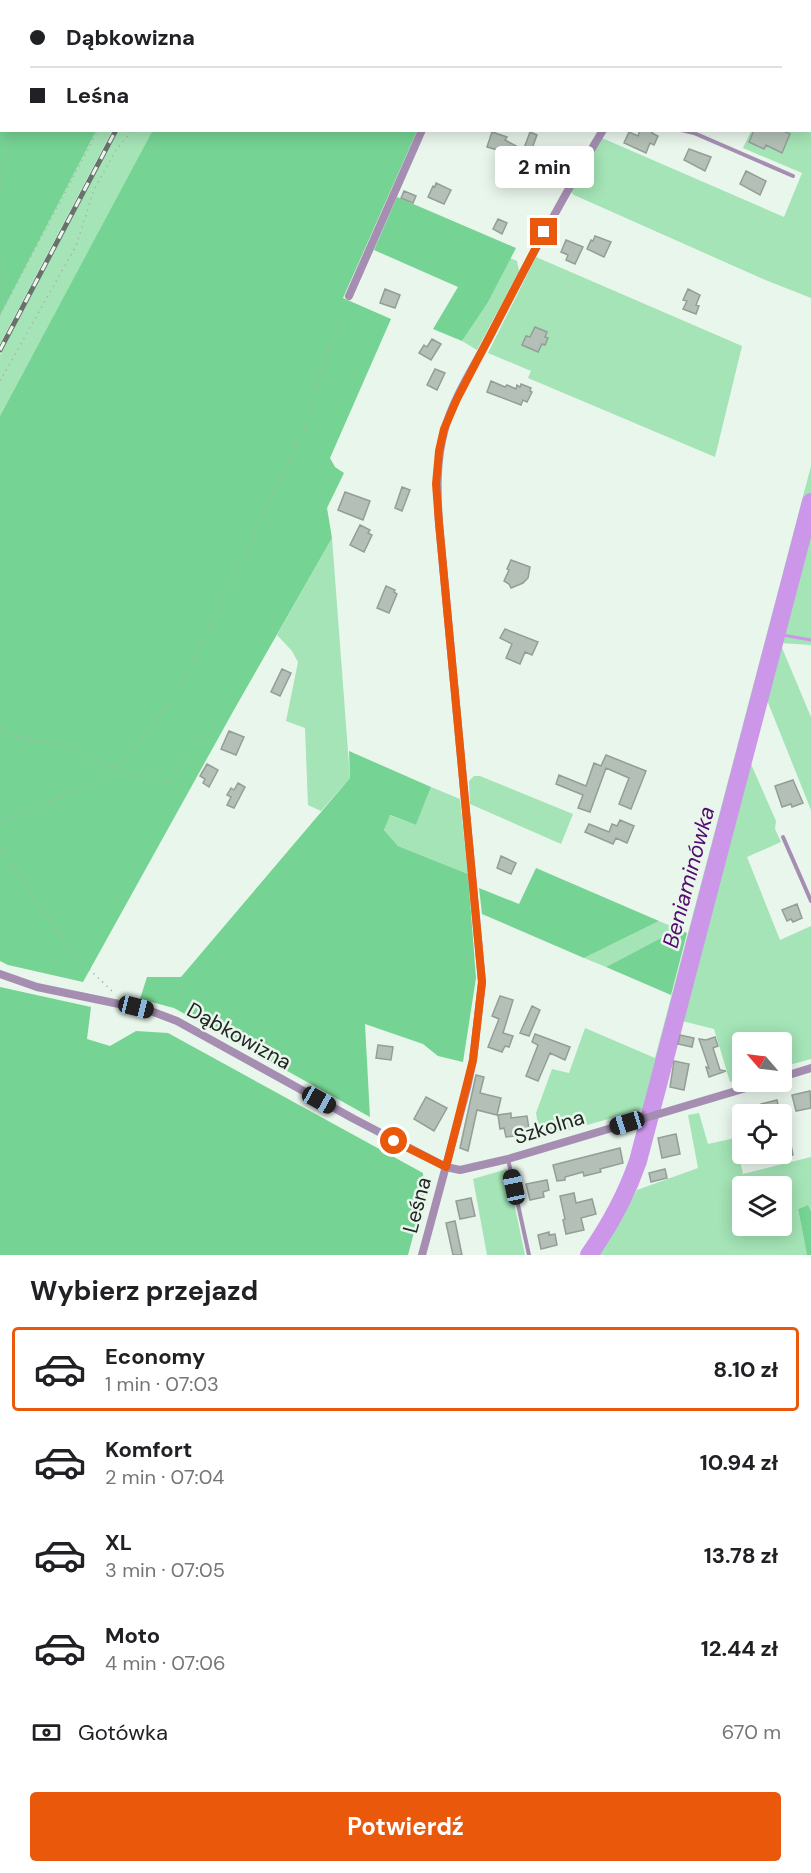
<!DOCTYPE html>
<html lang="pl">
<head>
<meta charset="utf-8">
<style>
	:root { --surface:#fff; --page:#f6f6f6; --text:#202124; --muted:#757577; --line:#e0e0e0; --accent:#ea580c }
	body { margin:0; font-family:"DM Sans",sans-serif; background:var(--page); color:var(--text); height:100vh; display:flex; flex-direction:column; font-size:22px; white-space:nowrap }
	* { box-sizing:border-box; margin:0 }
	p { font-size:20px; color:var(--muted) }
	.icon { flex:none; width:33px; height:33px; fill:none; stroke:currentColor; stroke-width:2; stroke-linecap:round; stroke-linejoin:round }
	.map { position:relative; height:1255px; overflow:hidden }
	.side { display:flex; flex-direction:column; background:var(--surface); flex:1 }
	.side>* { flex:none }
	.top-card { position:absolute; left:0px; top:0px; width:812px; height:132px; box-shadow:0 3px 15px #0003; display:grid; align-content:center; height:132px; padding:0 30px; background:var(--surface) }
	.needle { width:39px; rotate:298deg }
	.controls { position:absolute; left:732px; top:1032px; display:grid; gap:12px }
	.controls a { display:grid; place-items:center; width:60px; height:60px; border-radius:6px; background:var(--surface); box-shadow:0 3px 15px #0003; font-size:30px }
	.end { position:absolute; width:27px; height:27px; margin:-14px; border:8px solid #ea580c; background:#fff; box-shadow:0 0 0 3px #fff }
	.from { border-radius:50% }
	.bubble { position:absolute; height:42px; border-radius:6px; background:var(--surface); box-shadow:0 3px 15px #0003; font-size:20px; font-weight:700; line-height:42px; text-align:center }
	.car { position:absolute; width:18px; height:36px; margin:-18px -9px; border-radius:8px; box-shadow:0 0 4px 2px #0007; background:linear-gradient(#222 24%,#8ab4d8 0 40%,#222 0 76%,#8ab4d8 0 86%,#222 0) }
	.top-card b { display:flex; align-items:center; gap:21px; height:57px; font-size:22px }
	.top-card b+b { border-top:2px solid var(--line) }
	.top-card i { width:15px; height:15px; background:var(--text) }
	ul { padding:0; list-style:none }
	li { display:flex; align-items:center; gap:18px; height:84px; margin:0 12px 9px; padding:0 18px; border:3px solid transparent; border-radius:6px }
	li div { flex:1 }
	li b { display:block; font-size:22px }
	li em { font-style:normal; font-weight:700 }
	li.current { border-color:var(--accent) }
	li>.icon { width:54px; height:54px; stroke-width:1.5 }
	h2 { padding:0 30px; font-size:27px; line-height:72px }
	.pay { display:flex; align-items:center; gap:15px; height:66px; padding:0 30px; font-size:22px }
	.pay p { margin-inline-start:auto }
	.cta { display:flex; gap:12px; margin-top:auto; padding:12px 30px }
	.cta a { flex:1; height:69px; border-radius:6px; background:var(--accent); color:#fff; font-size:24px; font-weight:700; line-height:69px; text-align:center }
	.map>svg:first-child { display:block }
	.green { fill:#a4e4b6; fill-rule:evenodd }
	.forest { fill:#75d393 }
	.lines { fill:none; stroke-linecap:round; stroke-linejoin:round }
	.stream { stroke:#cc96e9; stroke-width:3 }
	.river { stroke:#cc96e9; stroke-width:18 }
	.building { fill:#b4c0b7; stroke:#939e95; stroke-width:1.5 }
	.path { stroke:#abb5ad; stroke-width:1.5; stroke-dasharray:1.5 4.5; stroke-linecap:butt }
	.service { stroke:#a58eb2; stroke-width:4 }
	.minor { stroke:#a58eb2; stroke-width:8 }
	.rail-casing { stroke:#69716b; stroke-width:5 }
	.rail { stroke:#e9f6ec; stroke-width:3; stroke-dasharray:9; stroke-linecap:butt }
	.route { stroke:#ea580c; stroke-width:8 }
	.labels { text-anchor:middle; stroke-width:5; stroke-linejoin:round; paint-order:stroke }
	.street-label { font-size:21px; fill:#212622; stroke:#e9f6ec }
	.water-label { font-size:22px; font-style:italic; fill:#53096f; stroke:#e9f6ec }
</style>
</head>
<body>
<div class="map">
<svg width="811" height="1255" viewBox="0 0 811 1255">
	<rect width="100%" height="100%" fill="#e9f6ec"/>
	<path class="green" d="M 674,0 L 811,0 L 811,298 L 763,279 L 574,195 L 571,192 L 602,138 L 784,217 L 802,173 L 743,148 L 751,131 L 810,130 L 810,2 L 674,1 Z
		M 96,131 L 112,131 L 0,344 L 0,314 Z
		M 118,131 L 153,131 L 0,416 L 0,355 Z
		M 536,257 L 742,346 L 715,457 L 528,378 L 531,371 L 488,353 Z
		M 510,258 L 517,261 L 519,271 L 477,350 L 462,341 L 487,304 Z
		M 811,466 L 811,645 L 780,643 L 811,717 L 811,810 L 767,700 L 751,764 L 776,821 L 775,829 L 781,842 L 747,857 L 780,940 L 811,926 L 811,1059 L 782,1067 L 782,1042 L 742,1042 L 742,1078 L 730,1082 L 714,1029 L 682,1021 L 659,1105 L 540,1138 L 536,1113 L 552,1069 L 569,1073 L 585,1028 L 655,1058 Z
		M 332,538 L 350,778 L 321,811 L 308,805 L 305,728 L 286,721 L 298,662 L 292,651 L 277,635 Z
		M 474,776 L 480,776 L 573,814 L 561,844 L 470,804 L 469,781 Z
		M 431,787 L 460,799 L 468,874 L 398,846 L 384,830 L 389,815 L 416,825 Z
		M 659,921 L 678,929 L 606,967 L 584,958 Z
		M 699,1113 L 708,1144 L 735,1138 L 743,1174 L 811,1157 L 811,1211 L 808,1205 L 798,1209 L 807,1255 L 597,1255 L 637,1190 L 698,1168 L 688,1115 ZM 742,1186 L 782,1186 L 782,1226 L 742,1226 Z
		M 507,1169 L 525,1255 L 487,1255 L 473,1179 Z"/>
	<path class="forest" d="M 0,0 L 163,0 L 162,2 L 2,2 L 2,130 L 96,131 L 0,315 Z
		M 222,0 L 474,0 L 474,2 L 222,1 Z
		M 153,130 L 417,131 L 343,298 L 391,319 L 330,458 L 335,467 L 344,473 L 327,508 L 332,538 L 235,708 L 83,982 L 8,965 L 0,961 L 0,416 Z
		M 397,197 L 516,248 L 487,304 L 462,341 L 433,329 L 458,287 L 374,250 Z
		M 349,751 L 431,787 L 416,825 L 390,815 L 384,830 L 398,846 L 468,874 L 476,978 L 463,1062 L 438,1056 L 423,1044 L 365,1024 L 370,1117 L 174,1008 L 140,999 L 147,977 L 181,977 L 350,778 Z
		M 536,868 L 659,921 L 584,958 L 482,914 L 479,888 L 519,904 Z
		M 678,929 L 687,933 L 671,995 L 606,967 Z
		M 0,987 L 91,1007 L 87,1039 L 110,1046 L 136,1031 L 168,1033 L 423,1173 L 424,1195 L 408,1255 L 0,1255 Z
		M 808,1205 L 811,1211 L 811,1255 L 807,1255 L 798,1209 Z"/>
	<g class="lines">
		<path class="stream" d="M 777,634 L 811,640"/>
		<path class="river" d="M 589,1255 C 610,1225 626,1196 638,1161 L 811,502"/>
	</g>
	<path class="building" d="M 640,130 L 653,130 L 652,133 L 658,136 L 654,145 L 650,143 L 646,153 L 624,143 L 629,132 L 638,136 Z
		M 754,130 L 781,130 L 790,134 L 782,153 L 766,145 L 764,149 L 749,142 Z
		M 492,132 L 507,137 L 505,140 L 520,148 L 518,152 L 503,147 L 501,151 L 487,147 Z
		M 530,132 L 537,135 L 527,162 L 520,159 Z
		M 689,149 L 711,157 L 705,171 L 684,160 Z
		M 746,171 L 766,181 L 760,195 L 740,184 Z
		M 436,183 L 451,190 L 444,204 L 428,197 L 433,186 L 435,187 Z
		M 404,191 L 416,196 L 413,203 L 401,198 Z
		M 498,219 L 507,223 L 502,234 L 493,229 Z
		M 595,236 L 611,242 L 604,257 L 587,249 L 591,240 L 593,241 Z
		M 566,240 L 583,247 L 575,264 L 566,260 L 568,255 L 561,252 Z
		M 385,289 L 400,295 L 395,308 L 380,303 Z
		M 688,289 L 700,295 L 696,305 L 699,306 L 696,314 L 683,309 L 687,301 L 683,300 Z
		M 535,327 L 547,332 L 545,337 L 548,338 L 545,345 L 542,344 L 538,352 L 522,345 L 526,336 L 530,337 Z
		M 432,339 L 441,344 L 431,360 L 419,353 L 424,345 L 427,347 Z
		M 435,369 L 445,373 L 437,390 L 427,385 Z
		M 491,381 L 505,387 L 507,385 L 516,389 L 517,385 L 520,387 L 521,384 L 531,388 L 530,391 L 532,392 L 527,402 L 523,400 L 521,405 L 487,392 Z
		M 402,487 L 410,490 L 402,511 L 395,508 Z
		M 345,492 L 370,501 L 363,520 L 338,510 Z
		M 360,525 L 370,530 L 368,533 L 372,535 L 364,552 L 350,545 Z
		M 511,560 L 530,567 L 528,578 L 523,583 L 511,588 L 509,584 L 504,581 L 509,570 L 507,569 Z
		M 386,586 L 395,590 L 394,592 L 397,594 L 389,613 L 377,608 Z
		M 505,629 L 538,642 L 532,655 L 525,652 L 520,664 L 506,658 L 512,644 L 500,638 Z
		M 282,669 L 291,673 L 280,696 L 271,692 Z
		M 229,731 L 244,737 L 236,755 L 221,749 Z
		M 606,755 L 646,771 L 631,809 L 619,804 L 629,778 L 606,768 L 590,812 L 578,808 L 583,795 L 556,784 L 559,775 L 586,786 L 594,763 L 601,766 Z
		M 207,764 L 218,770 L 209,787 L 203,783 L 205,779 L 200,776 Z
		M 793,780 L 803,803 L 792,807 L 791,804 L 782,807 L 775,786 Z
		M 238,783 L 245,787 L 234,808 L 227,805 L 231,797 L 227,795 L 231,788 L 234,790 Z
		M 620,820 L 634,826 L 627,843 L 616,838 L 613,844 L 585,832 L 589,824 L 609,832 L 612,824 L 617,826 Z
		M 501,856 L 516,863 L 511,874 L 497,868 Z
		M 797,904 L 802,918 L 793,922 L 791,919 L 787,921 L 782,910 Z
		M 500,996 L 513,1000 L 503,1033 L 513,1036 L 509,1047 L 505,1046 L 502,1052 L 488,1047 L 499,1019 L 492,1016 Z
		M 532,1006 L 540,1010 L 529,1036 L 520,1033 Z
		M 535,1034 L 570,1047 L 565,1060 L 550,1053 L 538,1081 L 526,1076 L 538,1045 L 532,1042 Z
		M 680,1035 L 694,1038 L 692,1047 L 678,1044 Z
		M 715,1037 L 718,1046 L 713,1048 L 720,1070 L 726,1071 L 709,1077 L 706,1067 L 709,1068 L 699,1039 L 706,1040 Z
		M 378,1045 L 393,1047 L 391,1060 L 376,1058 Z
		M 674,1061 L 689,1064 L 684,1090 L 670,1087 Z
		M 476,1075 L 484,1077 L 480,1093 L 501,1098 L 497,1115 L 477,1110 L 468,1151 L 460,1148 Z
		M 810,1091 L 811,1108 L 796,1111 L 792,1095 Z
		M 426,1097 L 447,1108 L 434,1131 L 414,1119 Z
		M 777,1100 L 780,1114 L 763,1114 L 761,1104 Z
		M 511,1113 L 511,1118 L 527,1116 L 529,1129 L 514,1131 L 514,1136 L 506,1137 L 504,1128 L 500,1129 L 498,1115 Z
		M 676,1134 L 680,1154 L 662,1158 L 658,1138 Z
		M 789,1135 L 793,1155 L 753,1163 L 751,1154 L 782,1154 L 782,1136 Z
		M 620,1148 L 623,1163 L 600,1169 L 601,1172 L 584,1176 L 583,1172 L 565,1177 L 565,1180 L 557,1181 L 553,1165 Z
		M 665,1169 L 667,1178 L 651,1182 L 649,1173 Z
		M 547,1180 L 549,1190 L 543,1192 L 544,1197 L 530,1200 L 526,1184 Z
		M 574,1193 L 576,1203 L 592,1199 L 596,1214 L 581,1218 L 584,1230 L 566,1234 L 563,1220 L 565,1219 L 560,1196 Z
		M 471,1198 L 475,1216 L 460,1219 L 456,1201 Z
		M 455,1221 L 462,1255 L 453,1255 L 446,1223 Z
		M 549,1232 L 549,1235 L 555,1234 L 557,1245 L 541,1249 L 538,1235 Z"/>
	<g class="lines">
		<path class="path" d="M 25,0 L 25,2
			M 165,2 L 166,0
			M 200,2 L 201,0
			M 0,185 L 12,130
			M 0,253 L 5,304
			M 0,315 L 98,130
			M 0,381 L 76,246 L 94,190 L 114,153 L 132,130
			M 0,728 L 15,736 L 53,743 L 115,767 L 168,783 C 182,762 194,734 220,727
			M 168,783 L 186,790
			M 0,821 L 98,782 L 129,754 L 178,691 L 311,416 L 314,390 L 346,305
			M 0,849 L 71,952 L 113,992"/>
		<path class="service" d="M 681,130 L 694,133 L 793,176
			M 783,837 L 811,901
			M 508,1159 L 529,1255"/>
		<path class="minor" d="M 479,2 L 479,0
			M 668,2 L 669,0
			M 349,296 L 422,130
			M 0,974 L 37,987 L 148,1010 L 177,1021 L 354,1119 L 446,1167 L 460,1170 L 508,1159 L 766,1082
			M 782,1077 L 811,1068
			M 422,1255 L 467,1088 L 473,1060 L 482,982 L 439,523 C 437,492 436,463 444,432 C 452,400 473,368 489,338 C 525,268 562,198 603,130"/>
		<defs>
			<path id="rail" d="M 184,2 L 184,0
				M 0,350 L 116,130"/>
		</defs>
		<use href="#rail" class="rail-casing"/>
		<use href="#rail" class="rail"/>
	</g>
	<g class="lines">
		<path class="route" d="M 394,1141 L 446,1167 L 473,1060 L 482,982 L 439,523 L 436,484 L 439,451 L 444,429 L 457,399 L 544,232"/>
	</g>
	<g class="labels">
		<g class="street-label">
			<text transform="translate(239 1036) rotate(29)" y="7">Dąbkowizna</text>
			<text transform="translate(549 1127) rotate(-17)" y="7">Szkolna</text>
			<text transform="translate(417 1205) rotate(-75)" y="7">Leśna</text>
		</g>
		<g class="water-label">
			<text transform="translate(688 877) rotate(-75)" y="8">Beniaminówka</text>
		</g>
	</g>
</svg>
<div class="controls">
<a><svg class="needle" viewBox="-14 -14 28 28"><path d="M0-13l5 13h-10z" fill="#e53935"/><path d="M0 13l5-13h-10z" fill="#757577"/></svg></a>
<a><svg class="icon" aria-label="locate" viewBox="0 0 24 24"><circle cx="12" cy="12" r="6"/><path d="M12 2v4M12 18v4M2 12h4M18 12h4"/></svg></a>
<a><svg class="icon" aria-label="layers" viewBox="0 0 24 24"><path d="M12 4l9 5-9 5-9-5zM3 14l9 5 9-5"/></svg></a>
</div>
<i class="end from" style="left:394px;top:1141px"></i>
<i class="end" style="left:544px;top:232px"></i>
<div class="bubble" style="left:495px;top:146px;width:99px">2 min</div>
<i class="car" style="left:136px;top:1007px;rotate:104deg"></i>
<i class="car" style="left:319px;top:1100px;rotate:119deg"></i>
<i class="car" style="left:627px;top:1123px;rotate:253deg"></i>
<i class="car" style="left:514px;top:1187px;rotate:348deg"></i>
<div class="top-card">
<b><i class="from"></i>Dąbkowizna</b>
<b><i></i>Leśna</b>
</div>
</div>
<section class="side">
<h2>Wybierz przejazd</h2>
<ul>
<li class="current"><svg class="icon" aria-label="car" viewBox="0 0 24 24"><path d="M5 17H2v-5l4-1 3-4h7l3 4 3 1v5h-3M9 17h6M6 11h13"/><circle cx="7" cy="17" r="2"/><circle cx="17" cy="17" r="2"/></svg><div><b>Economy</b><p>1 min · 07:03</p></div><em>8.10 zł</em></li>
<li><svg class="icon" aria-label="car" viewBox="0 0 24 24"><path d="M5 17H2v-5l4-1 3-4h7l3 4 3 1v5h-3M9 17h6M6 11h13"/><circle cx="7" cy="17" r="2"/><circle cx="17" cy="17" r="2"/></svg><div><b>Komfort</b><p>2 min · 07:04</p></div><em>10.94 zł</em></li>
<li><svg class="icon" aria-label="car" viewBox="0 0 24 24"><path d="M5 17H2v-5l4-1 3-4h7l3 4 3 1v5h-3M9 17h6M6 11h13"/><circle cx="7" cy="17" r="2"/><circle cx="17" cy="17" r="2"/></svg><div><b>XL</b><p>3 min · 07:05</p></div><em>13.78 zł</em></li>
<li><svg class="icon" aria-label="car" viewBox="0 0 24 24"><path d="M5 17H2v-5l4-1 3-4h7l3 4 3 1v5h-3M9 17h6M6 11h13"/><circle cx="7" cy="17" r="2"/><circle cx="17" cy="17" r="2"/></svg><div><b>Moto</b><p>4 min · 07:06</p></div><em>12.44 zł</em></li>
</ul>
<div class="pay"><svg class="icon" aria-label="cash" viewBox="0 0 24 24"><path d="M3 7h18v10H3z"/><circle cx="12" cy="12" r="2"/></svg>Gotówka<p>670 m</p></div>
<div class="cta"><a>Potwierdź</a></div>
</section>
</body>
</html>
